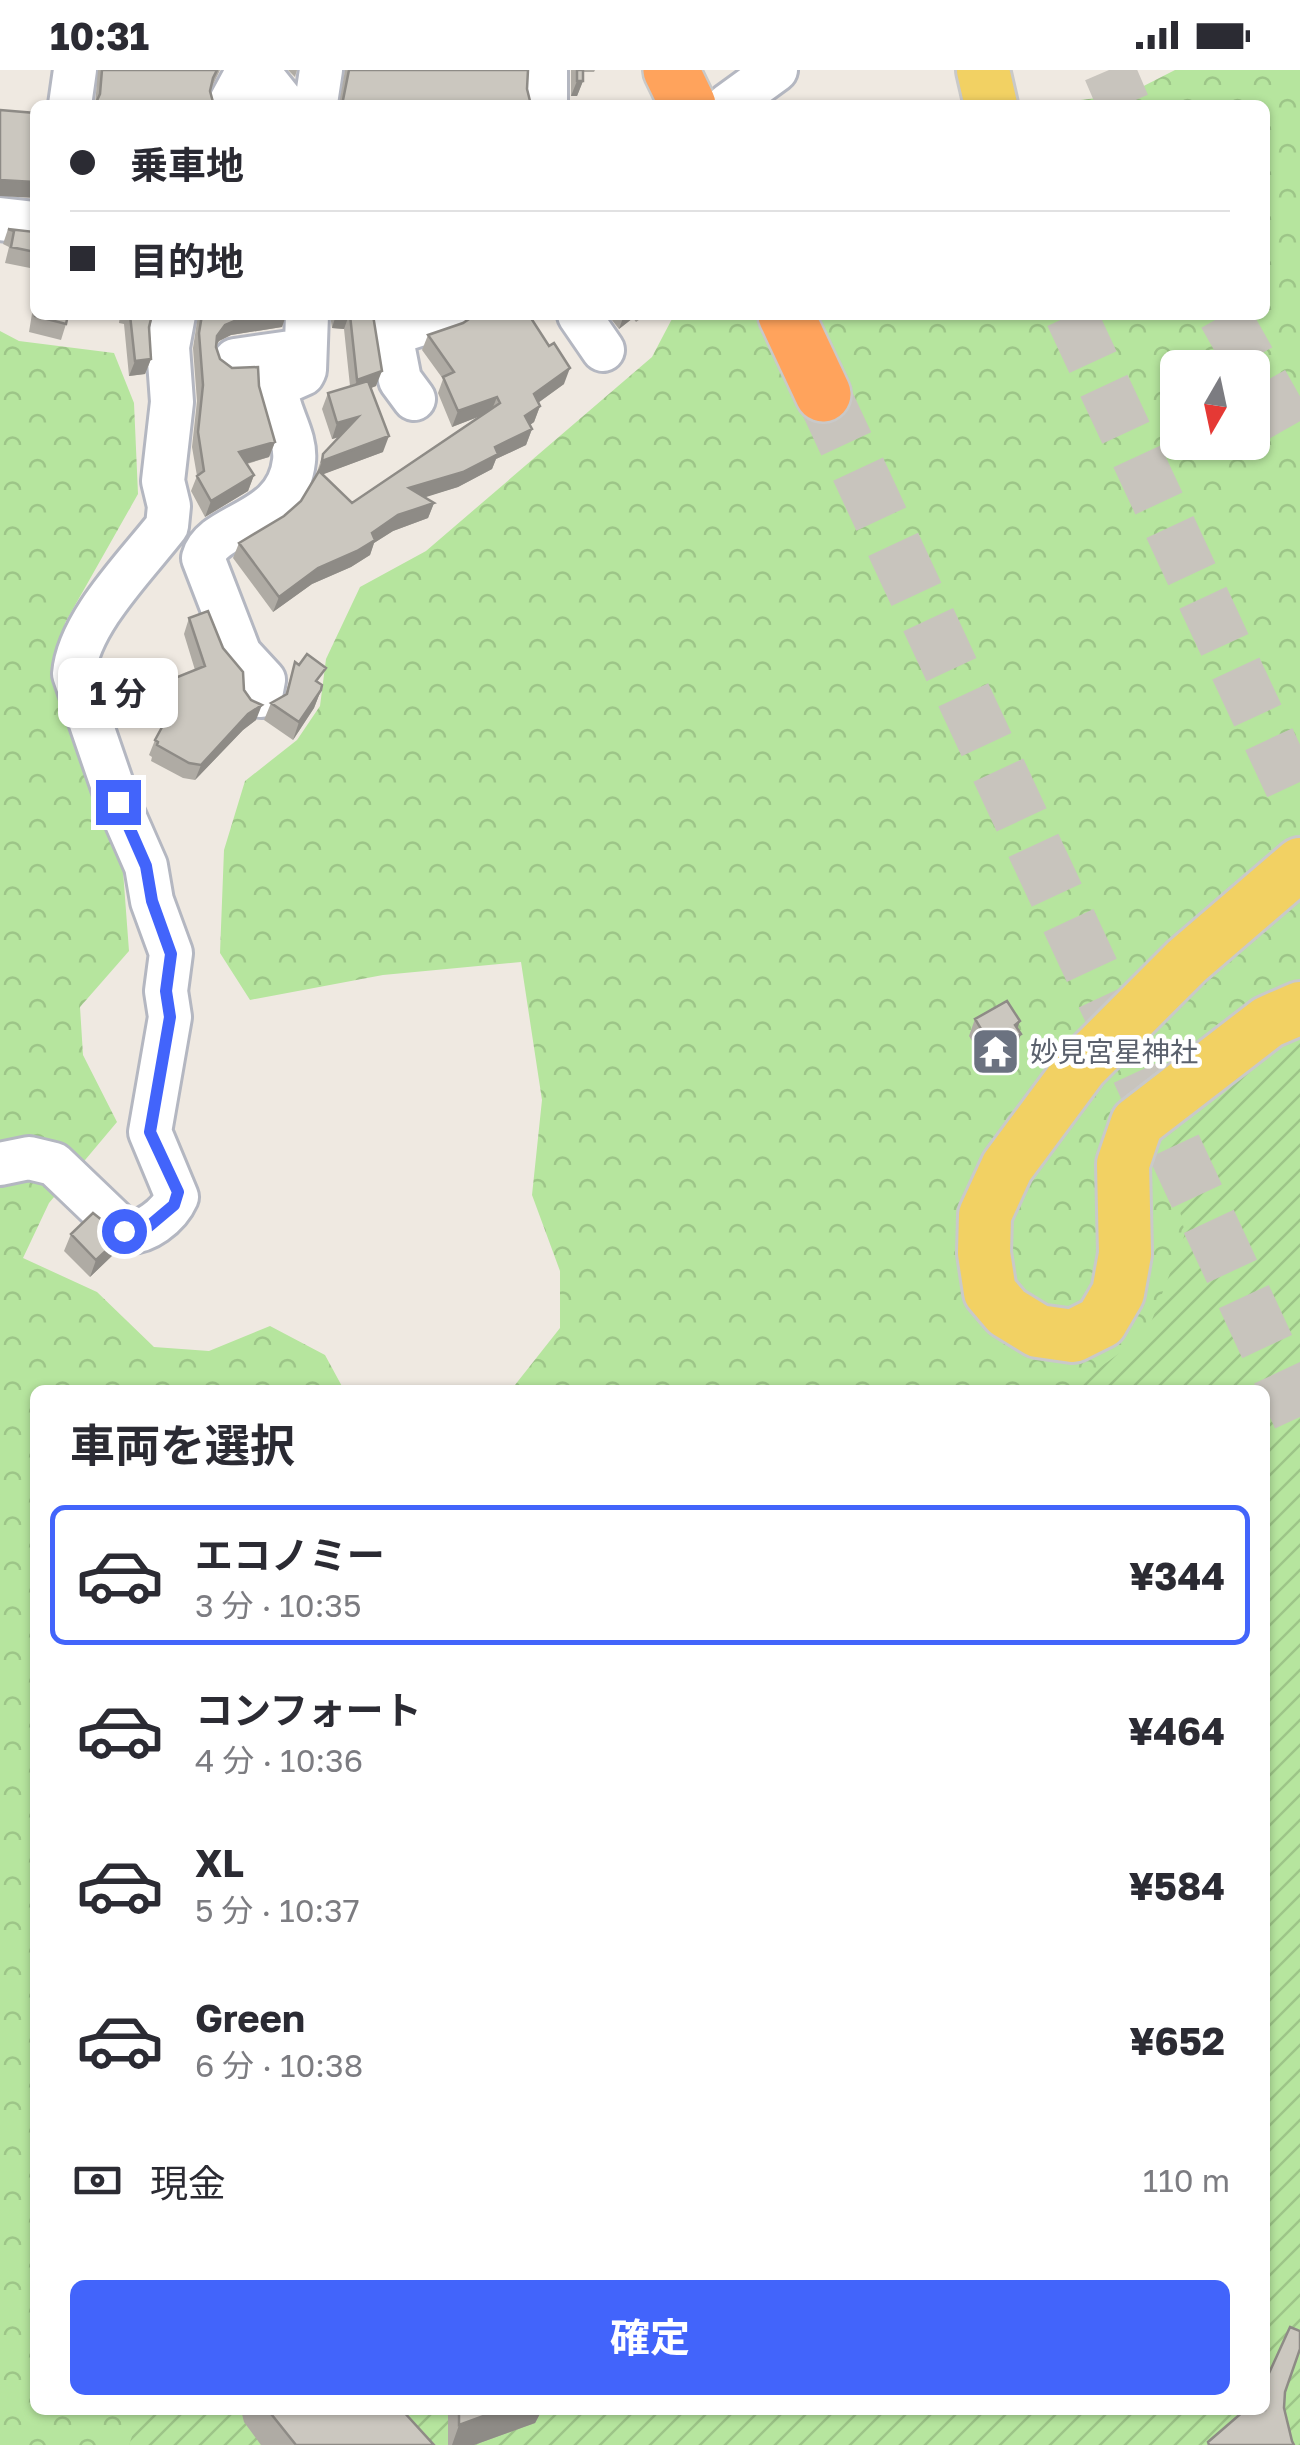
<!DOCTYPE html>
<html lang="ja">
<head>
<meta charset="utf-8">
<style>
	:root { --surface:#fff; --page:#f7f7f7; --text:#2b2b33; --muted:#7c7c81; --line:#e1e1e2; --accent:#4264fb }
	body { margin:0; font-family:"Golos Text","Noto Sans JP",sans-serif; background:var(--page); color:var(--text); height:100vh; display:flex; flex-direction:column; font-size:38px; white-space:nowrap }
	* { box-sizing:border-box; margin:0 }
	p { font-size:32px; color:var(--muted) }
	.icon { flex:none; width:55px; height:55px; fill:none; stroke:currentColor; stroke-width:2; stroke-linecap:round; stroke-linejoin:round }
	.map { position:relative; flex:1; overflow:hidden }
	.sheet { position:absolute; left:30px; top:1315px; width:1240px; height:1030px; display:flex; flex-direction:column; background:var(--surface); border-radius:15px; box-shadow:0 2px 8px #0004 }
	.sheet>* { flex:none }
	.guide { position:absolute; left:30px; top:30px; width:1240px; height:220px; border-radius:15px; box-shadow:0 2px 8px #0004; display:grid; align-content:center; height:220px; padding:0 40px; background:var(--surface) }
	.needle { width:65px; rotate:189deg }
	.fabs { position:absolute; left:1160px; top:280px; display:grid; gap:20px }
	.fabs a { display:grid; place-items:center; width:110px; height:110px; border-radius:15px; background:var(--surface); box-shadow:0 2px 8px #0004; font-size:50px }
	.end { position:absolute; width:45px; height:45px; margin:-22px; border:12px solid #4264fb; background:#fff; box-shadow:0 0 0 5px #fff }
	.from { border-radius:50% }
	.bubble { position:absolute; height:70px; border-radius:15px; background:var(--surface); box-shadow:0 2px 8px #0004; font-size:32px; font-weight:700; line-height:70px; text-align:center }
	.guide b { display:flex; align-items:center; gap:35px; height:95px; font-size:38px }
	.guide b+b { border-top:2px solid var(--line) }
	.guide i { width:25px; height:25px; background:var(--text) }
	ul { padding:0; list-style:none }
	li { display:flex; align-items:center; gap:30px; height:140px; margin:0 20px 15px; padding:0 20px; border:5px solid transparent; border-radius:15px }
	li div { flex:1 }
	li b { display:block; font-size:38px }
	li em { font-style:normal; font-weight:700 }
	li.current { border-color:var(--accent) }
	li>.icon { width:90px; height:90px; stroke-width:1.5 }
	h2 { padding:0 40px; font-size:45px; line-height:120px }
	.pay { display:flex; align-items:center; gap:25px; height:110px; padding:0 40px; font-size:38px }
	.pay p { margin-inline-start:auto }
	.primary-button { display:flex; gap:20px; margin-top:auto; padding:20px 40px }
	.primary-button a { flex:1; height:115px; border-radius:15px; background:var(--accent); color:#fff; font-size:40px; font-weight:700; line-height:115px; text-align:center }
	.status { display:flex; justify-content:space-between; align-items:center; height:70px; padding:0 50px; background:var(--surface); direction:ltr }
	.status svg { height:28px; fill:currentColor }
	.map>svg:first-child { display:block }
	.forest { fill:url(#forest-crowns); fill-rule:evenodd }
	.garden { fill:url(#garden-furrows) }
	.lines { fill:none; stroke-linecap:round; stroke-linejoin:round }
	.major-tunnel { stroke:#c8c4bd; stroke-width:52; stroke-dasharray:52 26; stroke-linecap:butt }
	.highway-tunnel { stroke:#c8c4bd; stroke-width:55; stroke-dasharray:55 28; stroke-linecap:butt }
	.minor-casing { stroke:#b4b7c1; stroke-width:48 }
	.major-casing { stroke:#c9c9c9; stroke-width:58 }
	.highway-casing { stroke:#c9c9c9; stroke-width:60 }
	.minor { stroke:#fff; stroke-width:42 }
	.major { stroke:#f2d163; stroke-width:52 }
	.highway { stroke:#ffa35c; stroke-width:55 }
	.wall { fill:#afaba4 }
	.shaded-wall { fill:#8e8b86 }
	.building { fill:#cbc7bf; stroke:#8e8b86; stroke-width:2.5 }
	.route { stroke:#4264fb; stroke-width:12 }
	.labels { text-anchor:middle; stroke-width:9; stroke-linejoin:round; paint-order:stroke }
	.worship-label { font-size:28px; fill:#5b616d; stroke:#fff; text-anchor:start }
</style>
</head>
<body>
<div class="status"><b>10:31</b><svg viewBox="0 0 49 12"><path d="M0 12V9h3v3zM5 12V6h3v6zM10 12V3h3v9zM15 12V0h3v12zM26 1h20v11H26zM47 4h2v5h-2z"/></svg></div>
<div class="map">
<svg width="1300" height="2375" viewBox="0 0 1300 2375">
	<defs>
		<pattern id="forest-crowns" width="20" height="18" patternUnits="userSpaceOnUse" patternTransform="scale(2.5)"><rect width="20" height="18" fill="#b6e59e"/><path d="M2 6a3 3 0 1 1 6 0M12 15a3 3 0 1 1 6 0" fill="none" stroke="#9dc588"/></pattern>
		<pattern id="garden-furrows" width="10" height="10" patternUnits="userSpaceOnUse" patternTransform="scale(2.5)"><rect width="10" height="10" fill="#b6e59e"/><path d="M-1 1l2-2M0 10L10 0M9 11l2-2" fill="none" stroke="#9dc588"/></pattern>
	</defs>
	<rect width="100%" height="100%" fill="#efe9e1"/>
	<path class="forest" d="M 1175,0 L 1300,0 L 1300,1366 L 1265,1320 L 511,1320 L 560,1258 L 560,1201 L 532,1125 L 542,1030 L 521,892 L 383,905 L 250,930 L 220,883 L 224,780 L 245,711 L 297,670 L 320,636 L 326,589 L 360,517 L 426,481 L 652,287 L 674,245 L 1265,245 L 1265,35 L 1041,35 L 1128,24 ZM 1178,298 L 1252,298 L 1252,372 L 1178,372 Z
		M 0,261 L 19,271 L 114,283 L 134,333 L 138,424 L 65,553 L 58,636 L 95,704 L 121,774 L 129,881 L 80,937 L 83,985 L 117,1052 L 49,1133 L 23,1188 L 97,1222 L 154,1277 L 209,1281 L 270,1256 L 325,1285 L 344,1320 L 35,1320 L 35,2340 L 235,2340 L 253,2375 L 0,2375 Z"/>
	<path class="garden" d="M 1300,960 L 1300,2375 L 129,2375 L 141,2340 L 1265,2340 L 1265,1320 L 1069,1320 L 1147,1263 L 1185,1164 L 1161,1053 Z"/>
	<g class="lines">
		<path class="major-tunnel" d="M 1109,0 L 1124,35
			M 1071,245 L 1300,736
			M 1224,245 L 1300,379"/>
		<path class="highway-tunnel" d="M 823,324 L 1300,1347"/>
		<defs>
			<path id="minor" d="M 257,0 L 285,35
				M 316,33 L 321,0
				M 70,35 L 75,0
				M 229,35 L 248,0
				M 546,35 L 546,0
				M 728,35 L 776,0
				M 0,149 L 35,153
				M 390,245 L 391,264 L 450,245
				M 579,245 L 603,280
				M 391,264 L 400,310 L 414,329
				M 235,290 L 305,280
				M 261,626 L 264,610 L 240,584 L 203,488 C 213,451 287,455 294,391 C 297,366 277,342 276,316 L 303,304 L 305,300 L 307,245
				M 0,1094 L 29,1088 L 54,1094 L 124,1161 C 144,1166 169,1145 177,1127 L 150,1062 L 170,947 L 166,921 L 171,883 L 152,831 L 146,796 L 118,732 L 74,604 C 78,553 136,496 167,456 L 169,436 L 163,411 L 172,332 L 168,277 L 174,245"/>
			<path id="major" d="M 983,0 L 991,35
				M 1300,794 L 1187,891 L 1082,996 L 1007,1097 L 985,1145 L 984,1183 L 990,1222 L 1007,1242 L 1038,1261 L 1073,1266 L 1101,1252 L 1118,1223 L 1125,1184 L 1123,1094 L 1137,1053 L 1268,952 L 1300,938"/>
			<path id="highway" d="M 671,0 L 688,35
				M 786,245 L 823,324"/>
		</defs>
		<use href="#minor" class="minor-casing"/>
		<use href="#major" class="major-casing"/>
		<use href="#highway" class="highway-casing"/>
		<use href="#minor" class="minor"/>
		<use href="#major" class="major"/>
		<use href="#highway" class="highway"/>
	</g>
	<path class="wall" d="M 98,0 L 220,0 L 210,21 L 213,32 L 95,35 Z
		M 288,0 L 297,0 L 295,7 Z
		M 345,0 L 528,0 L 527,19 L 530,31 L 533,35 L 339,35 Z
		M 571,0 L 595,0 L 594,2 L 583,2 L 583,11 L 577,26 L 571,26 Z
		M 8,159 L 35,162 L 35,199 L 5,193 L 9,177 L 3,174 Z
		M 35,225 L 35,245 L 66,254 L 61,270 L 29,262 Z
		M 120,245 L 152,245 L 149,257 L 151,289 L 145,304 L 129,306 L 124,254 L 119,253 Z
		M 198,245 L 286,245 L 282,257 L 231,265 L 219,271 L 216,275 L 220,289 L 259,316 L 275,372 L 269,387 L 247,394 L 254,405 L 248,421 L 205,447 L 191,421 L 197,406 L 192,377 L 197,331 L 193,278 Z
		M 330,245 L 373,245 L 376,316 L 371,318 L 383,382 L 323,404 L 352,433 L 480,346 L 452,357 L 438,323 L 443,309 L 422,280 L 428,265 L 564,314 L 538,333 L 540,336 L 534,352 L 530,355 L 532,359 L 526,375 L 496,389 L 492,399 L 458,417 L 424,427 L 434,433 L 428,448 L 393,461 L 374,473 L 370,485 L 351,497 L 312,514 L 273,542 L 233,488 L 239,473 L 284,446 L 301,431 L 316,405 L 323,384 L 340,367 L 332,369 L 322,339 L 328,323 L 350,316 L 344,259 L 332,258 Z
		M 608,245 L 646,245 L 636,252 L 633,248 L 619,259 Z
		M 189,548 L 223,578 L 244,620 L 256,650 L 243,660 L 195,710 L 183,708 L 151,691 L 152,687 L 149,685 L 155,670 L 167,648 L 154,630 L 160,614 L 195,600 L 184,564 Z
		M 295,592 L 320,614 L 321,620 L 314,638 L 293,670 L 264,650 L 271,633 L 285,625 Z
		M 975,949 L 1017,958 L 1015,981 L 992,994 L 985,984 L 981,986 L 969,966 Z
		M 71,1164 L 122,1166 L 115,1183 L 90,1207 L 64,1181 Z
		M 241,2340 L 402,2340 L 434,2375 L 261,2375 L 244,2352 Z
		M 448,2340 L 542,2340 L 535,2353 L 474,2375 L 448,2375 Z"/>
	<path class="shaded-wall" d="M 577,11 L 583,11 L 577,26 L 571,26 Z
		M 0,110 L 35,112 L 35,128 L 0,126 Z
		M 265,245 L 286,245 L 282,257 L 231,265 L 219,271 L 212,282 L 217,266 L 225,255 L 237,250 Z
		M 336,245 L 349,245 L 344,259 L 332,258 Z
		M 624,245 L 635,245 L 633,248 L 619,259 Z
		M 151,289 L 145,304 L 129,306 L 135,291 Z
		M 570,298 L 564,314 L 528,340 L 534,324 Z
		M 382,301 L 376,316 L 351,326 L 357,310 Z
		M 497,327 L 491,342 L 452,357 L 458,341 Z
		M 540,336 L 534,352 L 520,362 L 525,346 Z
		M 358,347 L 353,363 L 332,369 L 337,353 Z
		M 532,359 L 526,375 L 496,389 L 492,399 L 458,417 L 404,434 L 409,418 Z
		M 389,366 L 383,382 L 316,407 L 322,391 Z
		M 275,372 L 269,387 L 234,397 L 239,382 Z
		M 254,405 L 248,421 L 205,447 L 211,431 Z
		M 434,433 L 428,448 L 393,461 L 374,473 L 370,485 L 351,497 L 312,514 L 273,542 L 279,527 L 318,498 L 398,445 Z
		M 321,620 L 314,638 L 293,670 L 299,652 Z
		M 262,635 L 256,650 L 243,660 L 195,710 L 201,695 L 248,644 Z
		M 1020,951 L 1014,968 L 1021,964 L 1015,981 L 992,994 L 998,977 L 1015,955 Z
		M 991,966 L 985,984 L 981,986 L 987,969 Z
		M 122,1166 L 115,1183 L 90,1207 L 96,1190 Z
		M 500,2340 L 542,2340 L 535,2353 L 474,2375 L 452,2375 L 459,2355 Z"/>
	<path class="building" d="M 102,0 L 217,0 L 213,8 L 210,21 L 213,32 L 216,35 L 95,35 L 100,24 Z
		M 349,0 L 528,0 L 527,19 L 530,31 L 533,35 L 342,35 Z
		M 577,0 L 583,0 L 583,11 L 577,11 Z
		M 0,40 L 35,43 L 35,112 L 0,110 Z
		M 8,159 L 35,162 L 35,182 L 11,177 L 14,161 Z
		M 35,245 L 68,245 L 66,254 L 35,246 Z
		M 130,245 L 152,245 L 149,257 L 151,289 L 135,291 Z
		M 202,245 L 265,245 L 237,250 L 225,255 L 217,266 L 216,277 L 220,289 L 232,298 L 258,297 L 259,316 L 275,372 L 239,382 L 254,405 L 211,431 L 197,406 L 204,401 L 198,362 L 203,315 L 199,263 Z
		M 350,245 L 373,245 L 382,301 L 357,310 Z
		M 475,245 L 529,245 L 549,276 L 554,273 L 570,298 L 534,324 L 540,336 L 525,346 L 532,359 L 495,377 L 498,384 L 463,402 L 409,418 L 434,433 L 398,445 L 372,463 L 375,470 L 357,481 L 318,498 L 279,527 L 239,473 L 284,446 L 301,431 L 319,401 L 352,433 L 500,333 L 497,327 L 458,341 L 443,307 L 454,302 L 428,265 L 463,253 Z
		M 368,311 L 389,366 L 322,391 L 323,384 L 358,347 L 337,353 L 328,323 Z
		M 208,541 L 223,578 L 243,602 L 244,620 L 251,630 L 262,635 L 248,644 L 201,695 L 189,693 L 157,675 L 158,672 L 155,670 L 174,635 L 160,614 L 205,596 L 189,548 Z
		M 307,584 L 326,598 L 316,611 L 322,615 L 321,620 L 299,652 L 271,633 L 287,624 L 295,592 L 299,595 Z
		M 1007,931 L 1020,951 L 1015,955 L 1021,964 L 998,977 L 991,966 L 987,969 L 975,949 Z
		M 93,1143 L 122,1166 L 96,1190 L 71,1164 Z
		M 1290,2257 L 1300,2261 L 1300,2279 L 1285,2322 L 1284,2338 L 1292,2371 L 1294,2375 L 1209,2375 L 1208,2372 L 1245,2340 L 1265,2340 L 1265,2312 Z
		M 268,2340 L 402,2340 L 434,2375 L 296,2375 Z
		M 459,2340 L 500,2340 L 459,2355 Z"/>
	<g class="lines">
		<path class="route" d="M 118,732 L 146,796 L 152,831 L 171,884 L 166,921 L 170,947 L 150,1062 L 178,1122 L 174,1135 L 142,1162 L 124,1161"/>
	</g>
	<defs>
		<symbol id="temple-square" viewBox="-11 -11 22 22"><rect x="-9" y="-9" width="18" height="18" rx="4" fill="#6b7280" stroke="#fff"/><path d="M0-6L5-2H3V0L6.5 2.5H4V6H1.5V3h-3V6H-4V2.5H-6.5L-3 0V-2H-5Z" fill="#fff"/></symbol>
	</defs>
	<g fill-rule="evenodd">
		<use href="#temple-square" x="968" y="954" width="55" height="55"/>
	</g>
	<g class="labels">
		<g class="worship-label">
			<text x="1030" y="992">妙見宮星神社</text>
		</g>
	</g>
</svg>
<div class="fabs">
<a><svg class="needle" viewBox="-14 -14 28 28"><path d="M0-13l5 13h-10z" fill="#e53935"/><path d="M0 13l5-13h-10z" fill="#7c7c81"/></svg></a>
</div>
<i class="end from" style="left:124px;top:1161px"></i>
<i class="end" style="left:118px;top:732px"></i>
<div class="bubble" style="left:58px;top:588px;width:120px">1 分</div>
<div class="guide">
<b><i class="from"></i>乗車地</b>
<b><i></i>目的地</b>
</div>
<section class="sheet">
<h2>車両を選択</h2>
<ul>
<li class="current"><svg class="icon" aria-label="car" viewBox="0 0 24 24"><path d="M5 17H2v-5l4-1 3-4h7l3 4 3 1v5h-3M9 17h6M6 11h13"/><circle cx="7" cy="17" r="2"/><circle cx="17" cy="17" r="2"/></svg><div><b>エコノミー</b><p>3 分 · 10:35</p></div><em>¥344</em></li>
<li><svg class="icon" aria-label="car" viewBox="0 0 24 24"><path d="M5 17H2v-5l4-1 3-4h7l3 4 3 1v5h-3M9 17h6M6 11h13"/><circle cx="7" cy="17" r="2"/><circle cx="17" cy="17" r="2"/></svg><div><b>コンフォート</b><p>4 分 · 10:36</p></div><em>¥464</em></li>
<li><svg class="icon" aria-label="car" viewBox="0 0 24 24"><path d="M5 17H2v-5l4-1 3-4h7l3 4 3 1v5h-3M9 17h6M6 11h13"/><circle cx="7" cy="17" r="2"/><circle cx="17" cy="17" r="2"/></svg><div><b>XL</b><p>5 分 · 10:37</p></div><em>¥584</em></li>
<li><svg class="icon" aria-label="car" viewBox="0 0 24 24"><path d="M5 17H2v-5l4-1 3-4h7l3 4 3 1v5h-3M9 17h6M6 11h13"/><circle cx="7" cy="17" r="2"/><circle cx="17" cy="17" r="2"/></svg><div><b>Green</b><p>6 分 · 10:38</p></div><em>¥652</em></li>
</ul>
<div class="pay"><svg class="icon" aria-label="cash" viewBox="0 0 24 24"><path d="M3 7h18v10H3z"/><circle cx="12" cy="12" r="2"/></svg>現金<p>110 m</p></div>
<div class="primary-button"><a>確定</a></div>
</section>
</div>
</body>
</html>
